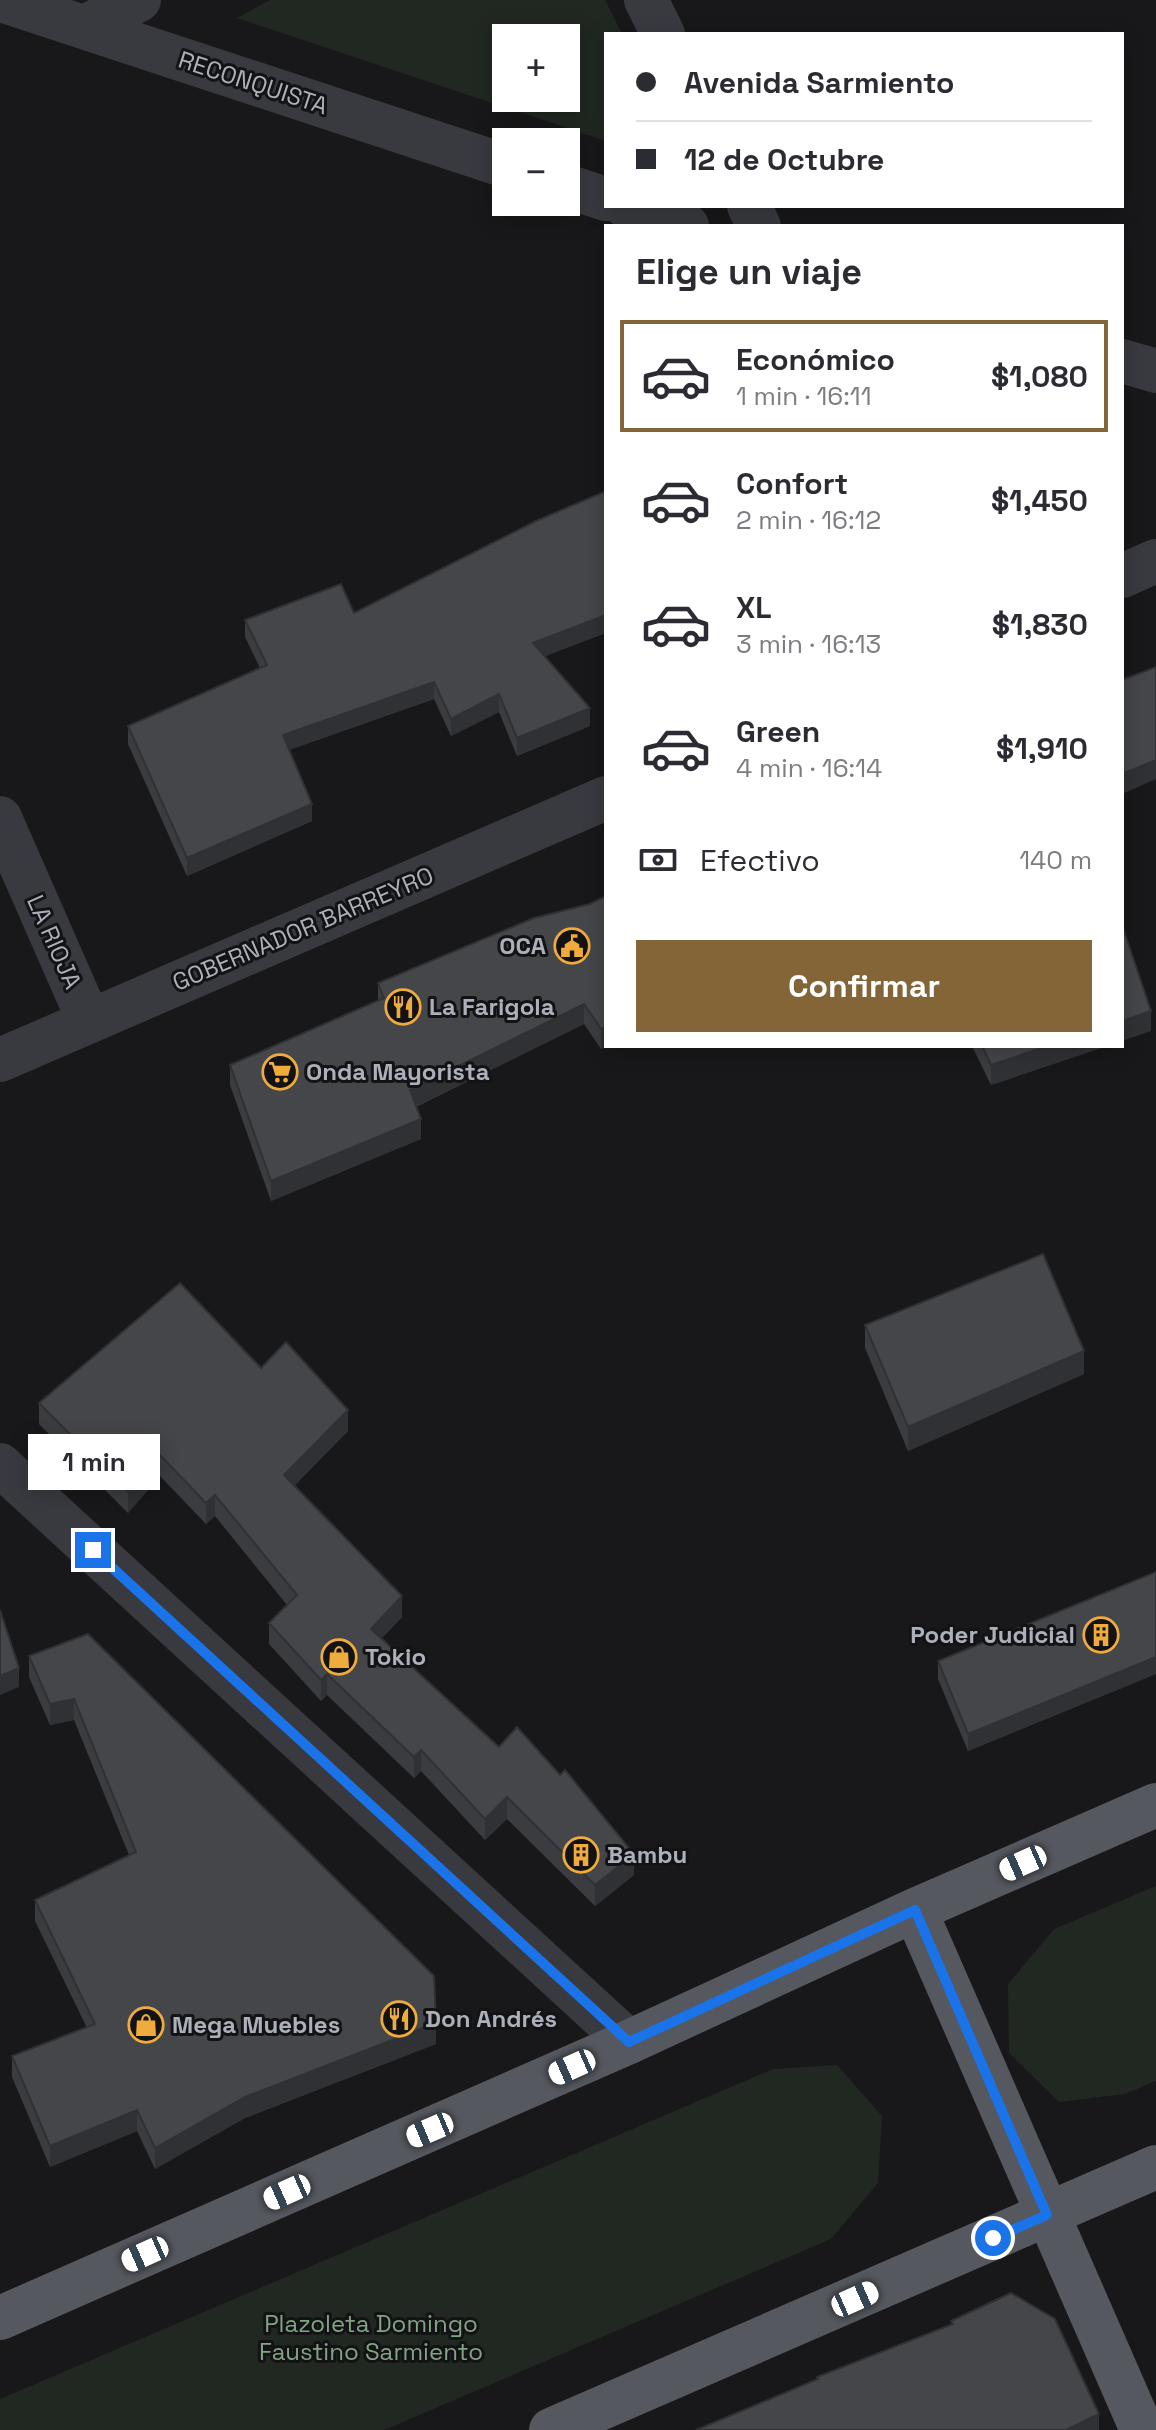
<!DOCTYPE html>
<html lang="es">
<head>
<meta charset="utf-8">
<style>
	:root { --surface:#fff; --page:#f2f2f3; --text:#2b2b33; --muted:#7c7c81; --line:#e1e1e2; --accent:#836537 }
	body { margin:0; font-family:"Space Grotesk",sans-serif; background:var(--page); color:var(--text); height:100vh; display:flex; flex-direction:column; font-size:30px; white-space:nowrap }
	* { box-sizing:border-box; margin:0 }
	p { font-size:26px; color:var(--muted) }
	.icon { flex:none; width:44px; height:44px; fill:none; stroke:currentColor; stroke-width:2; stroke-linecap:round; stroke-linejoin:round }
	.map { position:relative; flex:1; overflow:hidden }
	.details { position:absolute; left:604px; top:224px; width:520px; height:824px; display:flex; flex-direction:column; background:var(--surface); border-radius:0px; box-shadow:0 4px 20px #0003 }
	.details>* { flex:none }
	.banner { position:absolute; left:604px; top:32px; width:520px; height:176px; border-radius:0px; box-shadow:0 4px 20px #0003; display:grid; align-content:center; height:176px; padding:0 32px; background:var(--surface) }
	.controls { position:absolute; left:492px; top:24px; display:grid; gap:16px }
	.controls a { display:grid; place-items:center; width:88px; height:88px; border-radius:0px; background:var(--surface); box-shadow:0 4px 20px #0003; font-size:40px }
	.end { position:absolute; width:36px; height:36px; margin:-18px; border:10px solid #1a73e8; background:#fff; box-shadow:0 0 0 4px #fff }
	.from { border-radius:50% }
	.bubble { position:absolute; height:56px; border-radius:0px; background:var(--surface); box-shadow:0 4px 20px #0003; font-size:26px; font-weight:600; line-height:56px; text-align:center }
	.car { position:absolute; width:24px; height:48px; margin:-24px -12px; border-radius:10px; box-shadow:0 0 6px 2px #0007; background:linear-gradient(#fff 24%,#345 0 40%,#fff 0 76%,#345 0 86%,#fff 0) }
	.banner b { display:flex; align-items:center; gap:28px; height:76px; font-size:30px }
	.banner b+b { border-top:2px solid var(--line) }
	.banner i { width:20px; height:20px; background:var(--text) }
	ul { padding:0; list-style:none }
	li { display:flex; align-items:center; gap:24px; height:112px; margin:0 16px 12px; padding:0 16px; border:4px solid transparent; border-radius:0px }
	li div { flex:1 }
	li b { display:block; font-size:30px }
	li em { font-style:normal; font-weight:600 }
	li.selected { border-color:var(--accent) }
	li>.icon { width:72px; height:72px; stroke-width:1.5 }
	h2 { padding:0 32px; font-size:36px; line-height:96px }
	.pay { display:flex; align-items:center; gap:20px; height:88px; padding:0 32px; font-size:30px }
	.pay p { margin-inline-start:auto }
	.button { display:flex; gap:16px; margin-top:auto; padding:16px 32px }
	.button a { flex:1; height:92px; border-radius:0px; background:var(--accent); color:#fff; font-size:32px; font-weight:600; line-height:92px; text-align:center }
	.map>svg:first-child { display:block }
	.green { fill:#202821; fill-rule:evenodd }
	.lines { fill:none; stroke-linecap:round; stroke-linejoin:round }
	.minor { stroke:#393a3f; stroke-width:44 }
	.major { stroke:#55585e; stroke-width:44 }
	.wall { fill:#3b3c40 }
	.shaded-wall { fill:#303134 }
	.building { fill:#45464a; stroke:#303134; stroke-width:2 }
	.route { stroke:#1a73e8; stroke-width:10 }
	.labels { text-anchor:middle; stroke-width:6; stroke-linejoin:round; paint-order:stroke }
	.street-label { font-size:24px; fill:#abb0ba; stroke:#131315 }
	.poi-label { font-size:24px; font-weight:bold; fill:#abb0ba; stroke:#131315; text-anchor:start }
	.park-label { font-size:24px; fill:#82a483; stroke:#131315 }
</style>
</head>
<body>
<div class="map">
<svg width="1156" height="2430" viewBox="0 0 1156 2430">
	<rect width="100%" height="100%" fill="#18181a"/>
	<path class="green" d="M 270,0 L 605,0 L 622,34 L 606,34 L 606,141 L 237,18 ZM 506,38 L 566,38 L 566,98 L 506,98 Z
		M 1156,1886 L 1156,2081 L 1125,2094 L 1059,2102 L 1009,2053 L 1008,1984 L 1054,1929 Z
		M 837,2065 L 882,2116 L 878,2183 L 831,2239 L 384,2430 L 0,2430 L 0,2399 L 773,2069 Z"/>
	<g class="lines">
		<path class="minor" d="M 1,0 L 506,166
			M 646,0 L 663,34
			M 84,27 L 139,0
			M 566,186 L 606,199
			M 626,206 L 687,226
			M 749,206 L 759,226
			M 1122,361 L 1156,371
			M 1122,576 L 1156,561
			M 0,818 L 89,1021
			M 0,1060 L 606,798
			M 0,1465 L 629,2042"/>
		<path class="major" d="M 915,1910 L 1142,2430
			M 0,2318 L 629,2042 L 915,1910 L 1156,1805
			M 551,2430 L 1156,2167"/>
	</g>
	<path class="wall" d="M 354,613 L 545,656 L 590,726 L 517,756 L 499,712 L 451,736 L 434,699 L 289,750 L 312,821 L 187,876 L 128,744 L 128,726 L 260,668 L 245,637 L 245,620 Z
		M 590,904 L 606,1046 L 608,1046 L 601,1049 L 584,1024 L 416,1107 L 421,1139 L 271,1201 L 230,1085 L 230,1065 L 378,1000 L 378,983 Z
		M 972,1046 L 1107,1046 L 991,1085 Z
		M 865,1325 L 1084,1374 L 908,1451 L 865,1348 Z
		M 261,1368 L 348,1431 L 294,1486 L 402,1617 L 381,1639 L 634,1875 L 595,1906 L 507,1819 L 485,1840 L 421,1771 L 414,1778 L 327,1695 L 321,1701 L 269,1644 L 269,1623 L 287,1605 L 215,1516 L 206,1524 L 160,1476 L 128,1513 L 39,1424 L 39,1403 Z
		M 1156,1572 L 1156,1674 L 968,1751 L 938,1679 L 938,1661 Z
		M 29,1656 L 436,2044 L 245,2118 L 155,2169 L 137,2131 L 50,2167 L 12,2077 L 12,2056 L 87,2028 L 35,1921 L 35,1900 L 129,1855 L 74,1720 L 50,1725 L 29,1677 Z"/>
	<path class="shaded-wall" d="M 606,615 L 606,633 L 533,661 L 533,643 Z
		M 434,682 L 434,699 L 283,752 L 283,735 Z
		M 499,694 L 499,712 L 451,736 L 451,719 Z
		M 590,708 L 590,726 L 517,756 L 517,738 Z
		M 1156,760 L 1156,779 L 1122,794 L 1122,774 Z
		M 312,804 L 312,821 L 187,876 L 187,858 Z
		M 584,1004 L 584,1024 L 410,1110 L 410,1090 Z
		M 1151,1011 L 1151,1031 L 1122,1041 L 1122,1021 Z
		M 606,1027 L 606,1046 L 608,1046 L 601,1049 L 601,1029 Z
		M 1048,1046 L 1107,1046 L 991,1085 L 991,1065 Z
		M 421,1119 L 421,1139 L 271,1201 L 271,1181 Z
		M 1084,1351 L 1084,1374 L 908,1451 L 908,1427 Z
		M 348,1410 L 348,1431 L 284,1496 L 284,1475 Z
		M 160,1455 L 160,1476 L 128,1513 L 128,1492 Z
		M 215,1495 L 215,1516 L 206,1524 L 206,1503 Z
		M 402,1596 L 402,1617 L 371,1650 L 371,1629 Z
		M 1156,1657 L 1156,1674 L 968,1751 L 968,1734 Z
		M 19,1668 L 19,1687 L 0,1695 L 0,1676 Z
		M 327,1674 L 327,1695 L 321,1701 L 321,1680 Z
		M 74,1699 L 74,1720 L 50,1725 L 50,1704 Z
		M 421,1750 L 421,1771 L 414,1778 L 414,1757 Z
		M 507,1797 L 507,1819 L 485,1840 L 485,1819 Z
		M 634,1854 L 634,1875 L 595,1906 L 595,1885 Z
		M 436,2023 L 436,2044 L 245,2118 L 155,2169 L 155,2148 L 245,2097 Z
		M 137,2110 L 137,2131 L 50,2167 L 50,2146 Z
		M 1099,2414 L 1099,2430 L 1066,2430 Z"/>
	<path class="building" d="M 606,491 L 606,615 L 533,643 L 590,708 L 517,738 L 499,694 L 451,719 L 434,682 L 283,735 L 312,804 L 187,858 L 128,726 L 267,665 L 245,620 L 341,584 L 354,613 L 536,521 Z
		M 1156,667 L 1156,760 L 1122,774 L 1122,680 Z
		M 606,896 L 606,1027 L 601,1029 L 584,1004 L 410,1090 L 421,1119 L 271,1181 L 230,1065 L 384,998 L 378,983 L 534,918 L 590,904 Z
		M 1122,925 L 1151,1011 L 1122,1021 Z
		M 982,1046 L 1048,1046 L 991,1065 Z
		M 1043,1254 L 1084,1351 L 908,1427 L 865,1325 Z
		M 180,1283 L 261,1368 L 286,1342 L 348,1410 L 284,1475 L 402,1596 L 371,1629 L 499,1747 L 517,1727 L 560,1775 L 565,1770 L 634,1854 L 595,1885 L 507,1797 L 485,1819 L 421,1750 L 414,1757 L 327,1674 L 321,1680 L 269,1623 L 297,1595 L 215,1495 L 206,1503 L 160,1455 L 128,1492 L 39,1403 Z
		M 1156,1572 L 1156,1657 L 968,1734 L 938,1661 Z
		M 0,1610 L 19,1668 L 0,1676 Z
		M 88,1634 L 434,1976 L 436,2023 L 245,2097 L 155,2148 L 137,2110 L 50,2146 L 12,2056 L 95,2024 L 35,1900 L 136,1852 L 74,1699 L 50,1704 L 29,1656 Z
		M 1011,2293 L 1055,2319 L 1099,2414 L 1066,2430 L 696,2430 L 818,2379 L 817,2377 L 953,2324 L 951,2321 Z"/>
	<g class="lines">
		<path class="route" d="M 93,1550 L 629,2042 L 915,1910 L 1047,2215 L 993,2238"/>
	</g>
	<defs>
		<symbol id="civic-ring" viewBox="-11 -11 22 22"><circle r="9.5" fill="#131315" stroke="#efac3c" stroke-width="1.5"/><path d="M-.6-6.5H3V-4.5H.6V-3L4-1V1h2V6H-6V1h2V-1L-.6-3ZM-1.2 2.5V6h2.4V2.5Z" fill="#efac3c"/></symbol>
		<symbol id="restaurant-ring" viewBox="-11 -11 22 22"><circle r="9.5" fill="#131315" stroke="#efac3c" stroke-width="1.5"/><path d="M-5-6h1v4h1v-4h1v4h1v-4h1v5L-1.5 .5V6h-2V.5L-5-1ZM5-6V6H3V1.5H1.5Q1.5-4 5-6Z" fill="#efac3c"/></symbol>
		<symbol id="supermarket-ring" viewBox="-11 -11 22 22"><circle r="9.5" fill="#131315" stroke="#efac3c" stroke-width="1.5"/><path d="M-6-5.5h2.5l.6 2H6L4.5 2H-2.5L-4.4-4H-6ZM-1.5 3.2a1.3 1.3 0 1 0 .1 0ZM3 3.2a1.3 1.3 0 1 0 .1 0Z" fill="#efac3c"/></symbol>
		<symbol id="building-ring" viewBox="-11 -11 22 22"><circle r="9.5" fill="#131315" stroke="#efac3c" stroke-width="1.5"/><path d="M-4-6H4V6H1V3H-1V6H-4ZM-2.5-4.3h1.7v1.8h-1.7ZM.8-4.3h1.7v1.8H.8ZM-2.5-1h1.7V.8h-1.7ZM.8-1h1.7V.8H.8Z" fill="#efac3c"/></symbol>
		<symbol id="shop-ring" viewBox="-11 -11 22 22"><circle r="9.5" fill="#131315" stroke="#efac3c" stroke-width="1.5"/><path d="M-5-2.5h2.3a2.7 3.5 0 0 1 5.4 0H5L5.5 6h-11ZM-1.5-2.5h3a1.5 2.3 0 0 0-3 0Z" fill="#efac3c"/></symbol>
	</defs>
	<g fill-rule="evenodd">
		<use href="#civic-ring" x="552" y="926" width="40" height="40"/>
		<use href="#restaurant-ring" x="383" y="987" width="40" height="40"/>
		<use href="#supermarket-ring" x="260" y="1052" width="40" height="40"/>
		<use href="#building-ring" x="1081" y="1615" width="40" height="40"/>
		<use href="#shop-ring" x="319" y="1637" width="40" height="40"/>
		<use href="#building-ring" x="561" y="1835" width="40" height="40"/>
		<use href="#restaurant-ring" x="379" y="1999" width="40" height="40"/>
		<use href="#shop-ring" x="126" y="2005" width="40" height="40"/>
	</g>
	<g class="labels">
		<g class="street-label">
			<text transform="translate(253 83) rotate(18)" y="8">RECONQUISTA</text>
			<text transform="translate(303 929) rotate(-23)" y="8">GOBERNADOR BARREYRO</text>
			<text transform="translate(54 942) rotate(66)" y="8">LA RIOJA</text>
		</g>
		<g class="poi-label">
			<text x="546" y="954" text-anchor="end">OCA</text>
			<text x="429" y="1015">La Farigola</text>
			<text x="306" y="1080">Onda Mayorista</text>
			<text x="1075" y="1643" text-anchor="end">Poder Judicial</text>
			<text x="365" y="1665">Tokio</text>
			<text x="607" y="1863">Bambu</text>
			<text x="425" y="2027">Don Andrés</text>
			<text x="172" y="2033">Mega Muebles</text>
		</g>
		<g class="park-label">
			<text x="371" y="2332">Plazoleta Domingo<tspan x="371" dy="28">Faustino Sarmiento</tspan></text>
		</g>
	</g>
</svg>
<div class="controls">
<a>+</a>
<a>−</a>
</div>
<i class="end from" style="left:993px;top:2238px"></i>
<i class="end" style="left:93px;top:1550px"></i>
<div class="bubble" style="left:28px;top:1434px;width:132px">1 min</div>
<i class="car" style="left:1023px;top:1863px;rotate:246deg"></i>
<i class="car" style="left:572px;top:2067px;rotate:246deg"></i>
<i class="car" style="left:430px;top:2130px;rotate:247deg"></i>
<i class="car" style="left:287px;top:2192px;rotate:246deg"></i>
<i class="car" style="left:145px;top:2254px;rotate:246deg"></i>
<i class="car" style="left:855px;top:2299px;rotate:66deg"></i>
<div class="banner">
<b><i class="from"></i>Avenida Sarmiento</b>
<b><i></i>12 de Octubre</b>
</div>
<section class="details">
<h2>Elige un viaje</h2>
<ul>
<li class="selected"><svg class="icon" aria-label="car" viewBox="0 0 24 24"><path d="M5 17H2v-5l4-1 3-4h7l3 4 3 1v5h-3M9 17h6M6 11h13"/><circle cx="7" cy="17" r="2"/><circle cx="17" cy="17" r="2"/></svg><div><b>Económico</b><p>1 min · 16:11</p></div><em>$1,080</em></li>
<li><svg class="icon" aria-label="car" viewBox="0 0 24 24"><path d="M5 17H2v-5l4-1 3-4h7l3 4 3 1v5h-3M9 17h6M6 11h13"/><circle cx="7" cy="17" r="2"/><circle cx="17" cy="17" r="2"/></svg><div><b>Confort</b><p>2 min · 16:12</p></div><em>$1,450</em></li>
<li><svg class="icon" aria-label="car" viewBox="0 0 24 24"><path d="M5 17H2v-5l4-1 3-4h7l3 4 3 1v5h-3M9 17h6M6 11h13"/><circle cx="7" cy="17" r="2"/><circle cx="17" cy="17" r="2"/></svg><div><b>XL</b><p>3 min · 16:13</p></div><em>$1,830</em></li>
<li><svg class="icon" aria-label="car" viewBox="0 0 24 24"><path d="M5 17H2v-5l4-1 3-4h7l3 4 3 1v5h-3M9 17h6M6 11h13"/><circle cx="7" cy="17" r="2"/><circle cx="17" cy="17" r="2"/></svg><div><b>Green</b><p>4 min · 16:14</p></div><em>$1,910</em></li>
</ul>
<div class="pay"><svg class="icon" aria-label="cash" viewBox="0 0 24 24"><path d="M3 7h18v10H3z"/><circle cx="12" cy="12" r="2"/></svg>Efectivo<p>140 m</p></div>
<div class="button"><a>Confirmar</a></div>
</section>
</div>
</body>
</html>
